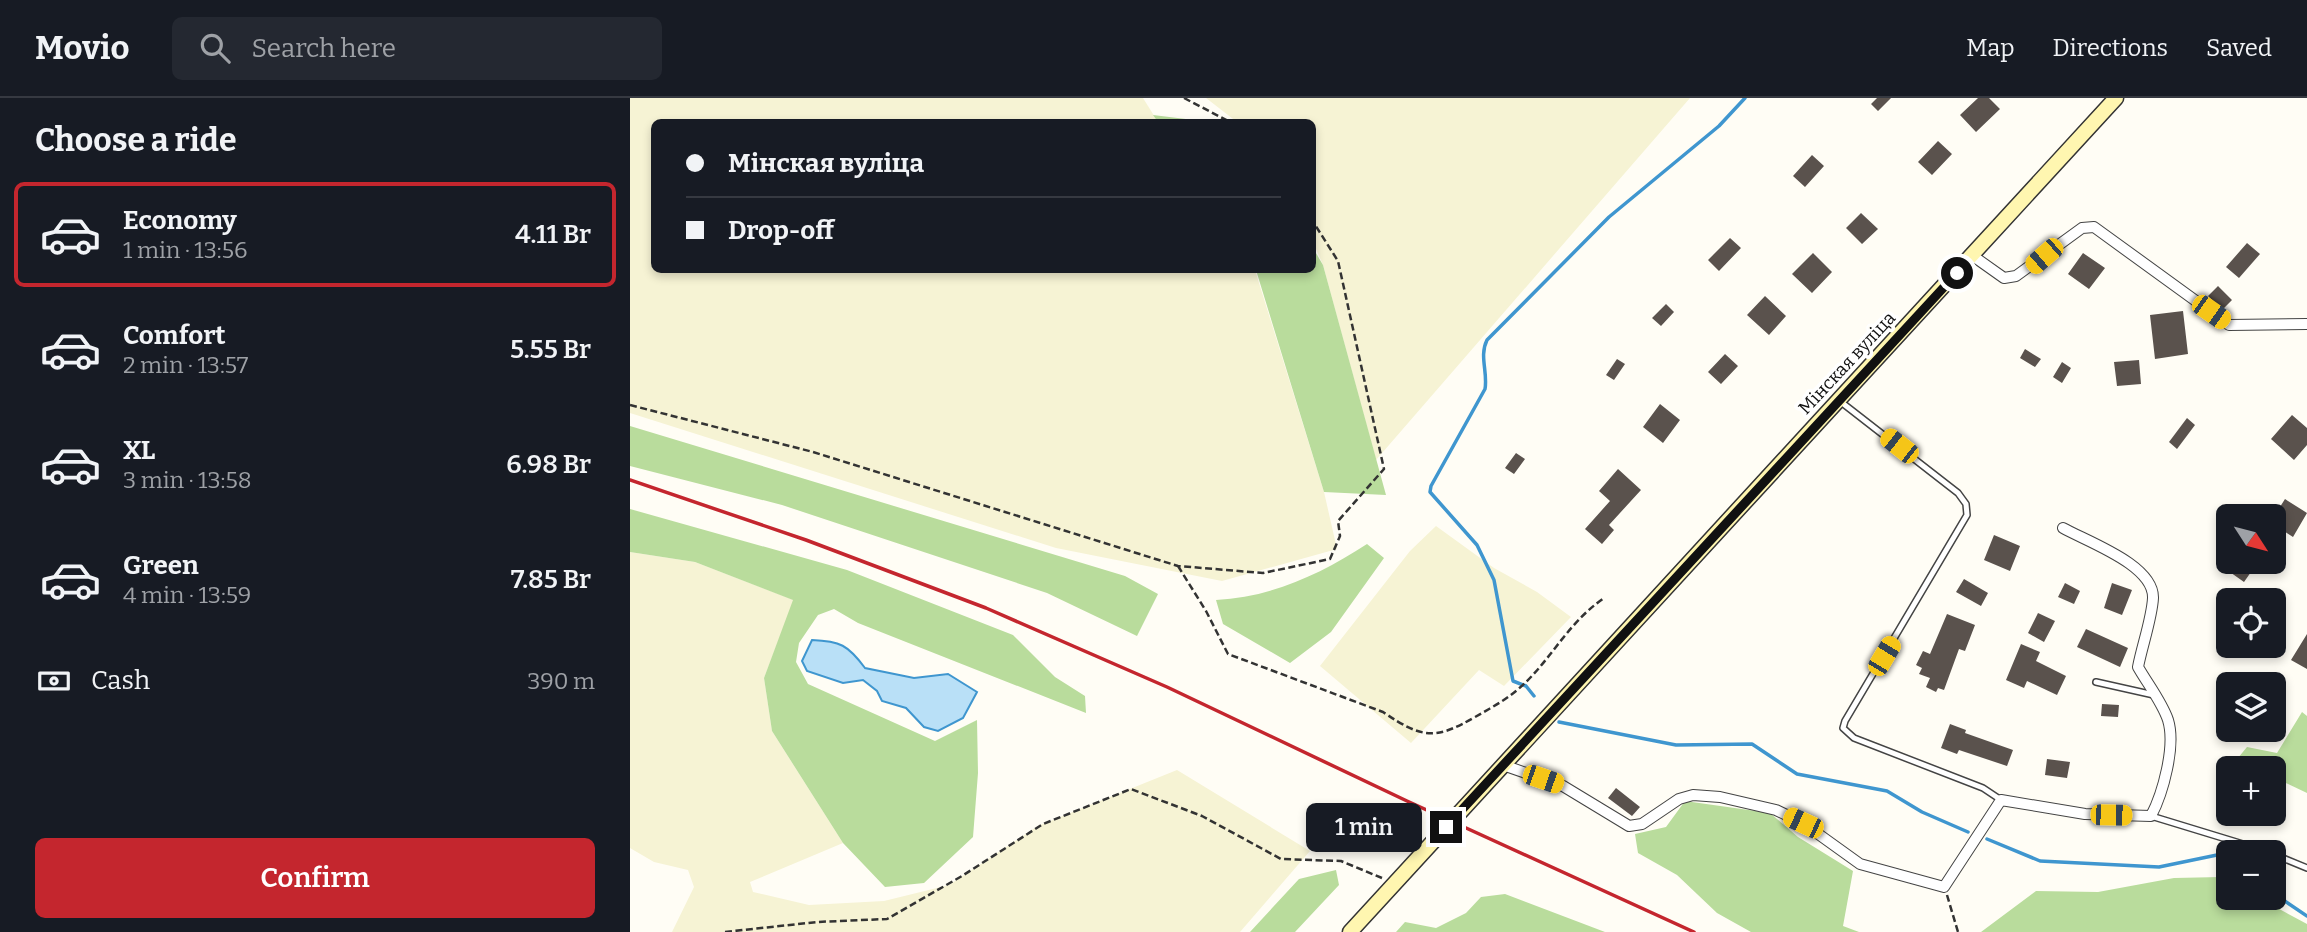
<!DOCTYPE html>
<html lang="en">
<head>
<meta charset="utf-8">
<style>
	:root { --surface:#171b24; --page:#242831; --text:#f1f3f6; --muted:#9ea1a6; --line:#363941; --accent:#c4262e }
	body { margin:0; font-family:Bitter,serif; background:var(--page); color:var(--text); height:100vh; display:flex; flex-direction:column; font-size:26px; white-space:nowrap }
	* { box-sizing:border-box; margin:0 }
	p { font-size:23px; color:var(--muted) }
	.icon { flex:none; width:38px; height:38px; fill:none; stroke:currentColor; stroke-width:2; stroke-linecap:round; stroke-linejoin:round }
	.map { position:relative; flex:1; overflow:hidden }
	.side { display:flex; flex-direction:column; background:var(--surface); width:630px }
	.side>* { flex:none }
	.hud { position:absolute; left:21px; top:21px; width:665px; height:154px; border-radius:10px; box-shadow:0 4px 10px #0003; display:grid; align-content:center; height:154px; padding:0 35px; background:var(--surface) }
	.needle { width:46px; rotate:126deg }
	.tools { position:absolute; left:1586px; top:406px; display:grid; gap:14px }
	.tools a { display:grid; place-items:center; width:70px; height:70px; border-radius:10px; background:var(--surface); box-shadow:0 4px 10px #0003; font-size:35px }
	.end { position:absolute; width:32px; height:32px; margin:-16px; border:9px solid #111; background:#fff; box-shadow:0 0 0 4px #fff }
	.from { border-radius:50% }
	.bubble { position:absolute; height:49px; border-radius:10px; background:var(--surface); box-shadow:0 4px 10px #0003; font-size:23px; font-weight:600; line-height:49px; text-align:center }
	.car { position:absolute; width:21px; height:42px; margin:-21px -10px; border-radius:9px; box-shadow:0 0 5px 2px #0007; background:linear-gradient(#f5c518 24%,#345 0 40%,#f5c518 0 76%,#345 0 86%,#f5c518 0) }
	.hud b { display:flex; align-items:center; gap:24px; height:66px; font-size:26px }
	.hud b+b { border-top:2px solid var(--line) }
	.hud i { width:18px; height:18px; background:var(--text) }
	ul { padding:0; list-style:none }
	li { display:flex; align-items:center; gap:21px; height:105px; margin:0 14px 10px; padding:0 21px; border:4px solid transparent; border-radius:10px }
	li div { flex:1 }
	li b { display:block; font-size:26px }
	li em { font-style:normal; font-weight:600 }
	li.on { border-color:var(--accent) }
	li>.icon { width:63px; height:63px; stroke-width:1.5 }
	h2 { padding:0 35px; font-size:32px; line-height:84px }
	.pay { display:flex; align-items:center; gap:18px; height:77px; padding:0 35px; font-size:26px }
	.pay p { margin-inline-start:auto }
	.action { display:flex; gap:14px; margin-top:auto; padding:14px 35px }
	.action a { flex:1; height:80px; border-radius:10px; background:var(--accent); color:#fff; font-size:28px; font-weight:600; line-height:80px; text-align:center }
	header { display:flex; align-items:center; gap:42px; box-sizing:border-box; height:98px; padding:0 35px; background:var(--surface); border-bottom:2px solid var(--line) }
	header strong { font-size:33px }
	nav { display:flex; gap:38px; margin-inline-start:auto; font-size:24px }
	.search { width:490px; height:63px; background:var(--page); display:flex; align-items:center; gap:18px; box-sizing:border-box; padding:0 24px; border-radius:10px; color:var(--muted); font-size:26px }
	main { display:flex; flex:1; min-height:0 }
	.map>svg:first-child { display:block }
	.farmland { fill:#f6f3d4 }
	.forest { fill:#b9dc9c }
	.water { fill:#b9e0f7; stroke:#3f96cf; stroke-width:2 }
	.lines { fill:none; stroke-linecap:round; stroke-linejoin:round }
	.stream { stroke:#3f96cf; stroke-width:3.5 }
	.building { fill:#5a524d }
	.service-casing { stroke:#444; stroke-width:8 }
	.minor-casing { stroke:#444; stroke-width:12 }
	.secondary-casing { stroke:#333; stroke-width:17 }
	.path { stroke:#333; stroke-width:2.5; stroke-dasharray:7 3.5; stroke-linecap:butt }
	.service { stroke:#fff; stroke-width:5 }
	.minor { stroke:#fff; stroke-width:10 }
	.secondary { stroke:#fff6b0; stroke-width:14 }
	.rail { stroke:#c4262e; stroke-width:3.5 }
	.route { stroke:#111; stroke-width:9 }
	.labels { text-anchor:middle; stroke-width:7; stroke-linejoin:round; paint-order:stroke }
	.street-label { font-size:18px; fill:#111; stroke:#fff }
</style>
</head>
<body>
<header>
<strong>Movio</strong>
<div class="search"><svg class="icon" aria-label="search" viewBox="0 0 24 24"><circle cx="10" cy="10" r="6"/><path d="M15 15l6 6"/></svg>Search here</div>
<nav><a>Map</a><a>Directions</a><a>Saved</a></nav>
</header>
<main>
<section class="side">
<h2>Choose a ride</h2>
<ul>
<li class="on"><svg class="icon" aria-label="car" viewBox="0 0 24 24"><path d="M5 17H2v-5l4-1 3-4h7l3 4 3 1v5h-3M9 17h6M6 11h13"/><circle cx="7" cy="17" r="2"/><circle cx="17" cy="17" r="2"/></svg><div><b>Economy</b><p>1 min · 13:56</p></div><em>4.11 Br</em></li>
<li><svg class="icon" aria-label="car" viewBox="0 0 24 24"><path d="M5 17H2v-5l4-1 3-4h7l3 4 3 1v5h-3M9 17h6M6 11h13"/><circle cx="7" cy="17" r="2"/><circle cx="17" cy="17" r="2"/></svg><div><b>Comfort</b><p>2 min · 13:57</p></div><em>5.55 Br</em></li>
<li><svg class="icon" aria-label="car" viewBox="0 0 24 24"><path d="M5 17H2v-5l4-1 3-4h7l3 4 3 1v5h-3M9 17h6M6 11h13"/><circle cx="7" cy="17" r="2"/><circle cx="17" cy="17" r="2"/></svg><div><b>XL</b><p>3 min · 13:58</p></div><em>6.98 Br</em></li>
<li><svg class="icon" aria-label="car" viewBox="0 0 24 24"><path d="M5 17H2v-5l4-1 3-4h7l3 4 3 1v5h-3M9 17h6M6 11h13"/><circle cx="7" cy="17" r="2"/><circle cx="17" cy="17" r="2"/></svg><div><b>Green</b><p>4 min · 13:59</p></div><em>7.85 Br</em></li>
</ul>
<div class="pay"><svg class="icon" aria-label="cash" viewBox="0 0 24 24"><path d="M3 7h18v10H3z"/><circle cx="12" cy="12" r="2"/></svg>Cash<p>390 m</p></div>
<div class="action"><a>Confirm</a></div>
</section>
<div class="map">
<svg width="1677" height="834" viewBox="0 0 1677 834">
	<rect width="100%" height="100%" fill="#fffdf5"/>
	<path class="farmland" d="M 0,0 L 513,0 L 528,24 L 24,24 L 24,172 L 625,172 L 694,394 L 707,451 L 592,483 L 426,450 L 0,315 Z
		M 576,0 L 1060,0 L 746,362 L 693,167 L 683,144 L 682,24 L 607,24 Z
		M 806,428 L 864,470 L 907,494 L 941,519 L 874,588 L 849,572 L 781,645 L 690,568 L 780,453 Z
		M 0,454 L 65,464 L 164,502 L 134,580 L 142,633 L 213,745 L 120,784 L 123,794 L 179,807 L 254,803 L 319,787 L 408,728 L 547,672 L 680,753 L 610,834 L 42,834 L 64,789 L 58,772 L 24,764 L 0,750 Z"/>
	<path class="forest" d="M 523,17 L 572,23 L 575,24 L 528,24 Z
		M 683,150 L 693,167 L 756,397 L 694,394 L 626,172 L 682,172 Z
		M 0,328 L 495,478 L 528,496 L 507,538 L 417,495 L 152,407 L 0,368 Z
		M 0,411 L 217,472 L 383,537 L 425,579 L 455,598 L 456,615 L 228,525 L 204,511 L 188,517 L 169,545 L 166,564 L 178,586 L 305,643 L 347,622 L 348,675 L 343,739 L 294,785 L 255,789 L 213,745 L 142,633 L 134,580 L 163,502 L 65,464 L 0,454 Z
		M 737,446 L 754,460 L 701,534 L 660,565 L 593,526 L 586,502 C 642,499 691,476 737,446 Z
		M 1672,614 L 1677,618 L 1677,695 L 1643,679 L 1643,670 L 1616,670 L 1603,666 L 1617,649 L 1647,655 Z
		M 1055,703 L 1140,715 L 1168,739 L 1223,773 L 1213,828 L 1229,834 L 1121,834 L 1087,815 L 1047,777 L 1008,755 L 1005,736 L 1036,729 Z
		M 706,772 L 709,787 L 665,834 L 620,834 L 669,781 Z
		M 1591,779 L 1598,783 L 1598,800 L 1629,800 L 1677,826 L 1677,834 L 1351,834 L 1406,793 L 1468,794 L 1544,780 Z
		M 875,796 L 975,834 L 766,834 L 775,824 L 806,830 L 836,815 L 851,799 Z"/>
	<path class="water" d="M 182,542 C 210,543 218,547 235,570 L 284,580 L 318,576 L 347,594 L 333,620 L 308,633 L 294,629 L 276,610 L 252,603 L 247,593 L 233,582 L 213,585 L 177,573 L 172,563 Z"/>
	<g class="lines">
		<path class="stream" d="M 904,598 L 896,588 L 883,583 L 864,482 L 847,447 L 800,394 L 801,388 L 855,291 C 858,274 849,258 857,242 L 979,119 L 1089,28 L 1115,0
			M 929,624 L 1046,647 L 1122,646 L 1167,676 L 1257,693 L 1292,714 L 1338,734
			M 1357,741 L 1410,763 L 1529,769 L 1587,757 L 1598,764
			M 1643,795 L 1677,818"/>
	</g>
	<path class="building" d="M 1247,0 L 1261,0 L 1248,13 L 1241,6 Z
		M 1348,0 L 1359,0 L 1370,11 L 1346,34 L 1330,17 Z
		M 1308,43 L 1322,56 L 1302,77 L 1288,64 Z
		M 1182,57 L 1194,68 L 1175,89 L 1163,78 Z
		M 1231,115 L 1248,131 L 1232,146 L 1216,130 Z
		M 1100,140 L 1111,150 L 1089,173 L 1078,162 Z
		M 1617,145 L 1630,156 L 1609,180 L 1596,169 Z
		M 1183,155 L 1202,174 L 1182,195 L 1162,176 Z
		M 1453,155 L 1475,170 L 1459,191 L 1438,176 Z
		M 1588,188 L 1602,202 L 1592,212 L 1578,198 Z
		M 1135,198 L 1156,218 L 1139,237 L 1117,217 Z
		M 1036,206 L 1044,214 L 1031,228 L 1022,220 Z
		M 1553,213 L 1558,256 L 1525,261 L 1520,217 Z
		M 1395,251 L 1411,261 L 1405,269 L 1390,260 Z
		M 1095,256 L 1108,268 L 1091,286 L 1078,274 Z
		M 987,261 L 995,266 L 984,282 L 976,277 Z
		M 1509,262 L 1511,286 L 1487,288 L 1484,264 Z
		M 1432,264 L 1441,270 L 1432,285 L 1423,279 Z
		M 1030,306 L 1050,322 L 1033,345 L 1013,329 Z
		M 1662,317 L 1677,330 L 1677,347 L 1664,362 L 1641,341 Z
		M 1557,320 L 1565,327 L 1547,351 L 1539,344 Z
		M 886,355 L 895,361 L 884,376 L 875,370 Z
		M 988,371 L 1011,392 L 979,427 L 984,432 L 972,446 L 955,431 L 980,403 L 969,393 Z
		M 1655,401 L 1677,415 L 1663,439 L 1643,426 L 1643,420 Z
		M 1364,437 L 1390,448 L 1380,473 L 1354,462 Z
		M 1603,464 L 1628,464 L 1614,484 L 1597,472 Z
		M 1334,481 L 1358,495 L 1351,508 L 1326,494 Z
		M 1435,485 L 1450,493 L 1444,506 L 1428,499 Z
		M 1482,485 L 1502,492 L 1492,517 L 1474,510 Z
		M 1408,515 L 1425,523 L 1414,544 L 1398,535 Z
		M 1317,516 L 1345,527 L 1335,553 L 1329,551 L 1314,592 L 1308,590 L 1306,594 L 1296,589 L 1300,580 L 1289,576 L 1292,570 L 1286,567 L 1293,553 L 1300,556 Z
		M 1456,531 L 1498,550 L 1490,569 L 1447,549 Z
		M 1677,536 L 1677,571 L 1661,562 Z
		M 1391,546 L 1410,554 L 1406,563 L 1436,578 L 1427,597 L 1397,583 L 1394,590 L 1376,582 Z
		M 1472,606 L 1489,607 L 1488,619 L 1471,618 Z
		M 1320,626 L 1336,632 L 1335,635 L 1383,652 L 1377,668 L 1329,652 L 1327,656 L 1311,650 Z
		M 1417,661 L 1440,664 L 1437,680 L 1415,677 Z
		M 1643,682 L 1656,686 L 1645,719 L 1643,719 Z
		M 986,690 L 1010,709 L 1002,718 L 978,700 Z"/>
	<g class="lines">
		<defs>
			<path id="service" d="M 1211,304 L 1328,395 L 1336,406 L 1337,417 L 1215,623 L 1213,630 L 1224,640 L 1353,690 L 1371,702
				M 1466,584 L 1524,597
				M 1521,718 L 1639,754
				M 1643,756 L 1677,770"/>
			<path id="minor" d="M 1343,158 L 1374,180 L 1386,178 L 1452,130 L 1464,129 L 1599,227 L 1677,226
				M 873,667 L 933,688 L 999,728 L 1012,726 L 1049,701 L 1063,697 L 1090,699 L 1146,712 L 1173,725 L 1230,766 L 1314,789 L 1371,702 L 1455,716 L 1521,718 C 1533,695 1546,648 1538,622 C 1532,604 1517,585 1508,569 C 1512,548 1522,520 1523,500 C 1524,467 1458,444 1433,430"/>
			<path id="secondary" d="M 720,834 L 1486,0"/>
		</defs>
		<use href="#service" class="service-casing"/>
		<use href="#minor" class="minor-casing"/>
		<use href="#secondary" class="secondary-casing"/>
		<path class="path" d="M 554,0 L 600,24
			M 0,307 L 183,354 L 548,468 L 633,475 L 700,461 L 710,438 L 708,423 L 754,371 L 708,163 L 682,122
			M 548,468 L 576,513 L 598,556 L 753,614 C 793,641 805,642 845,619 C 859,611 874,603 886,593 C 920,565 935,527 974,500
			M 1317,797 L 1328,834
			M 95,834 L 187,824 L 257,821 L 332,778 L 413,726 L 501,691 L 572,718 L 651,761 L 711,763 L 752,780"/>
		<use href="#service" class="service"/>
		<use href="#minor" class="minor"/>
		<use href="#secondary" class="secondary"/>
		<path class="rail" d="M 0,382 L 176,442 L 356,510 L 537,589 L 777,703 L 1064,834"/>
	</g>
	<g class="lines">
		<path class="route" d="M 816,729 L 1327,175"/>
	</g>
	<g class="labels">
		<g class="street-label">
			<text transform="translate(1217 265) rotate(-47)" y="6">Мінская вуліца</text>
		</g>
	</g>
</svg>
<div class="tools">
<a><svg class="needle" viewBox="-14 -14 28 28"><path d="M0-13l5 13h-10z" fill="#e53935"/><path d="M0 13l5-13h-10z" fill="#9ea1a6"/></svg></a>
<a><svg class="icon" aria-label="locate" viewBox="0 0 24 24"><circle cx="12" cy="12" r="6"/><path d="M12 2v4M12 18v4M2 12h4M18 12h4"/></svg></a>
<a><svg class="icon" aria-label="layers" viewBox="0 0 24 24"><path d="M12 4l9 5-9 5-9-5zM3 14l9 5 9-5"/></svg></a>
<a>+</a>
<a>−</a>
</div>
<i class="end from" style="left:1327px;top:175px"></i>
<i class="end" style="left:816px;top:729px"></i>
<div class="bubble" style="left:676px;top:705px;width:116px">1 min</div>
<i class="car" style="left:1414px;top:158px;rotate:229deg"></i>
<i class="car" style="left:1581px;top:214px;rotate:125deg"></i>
<i class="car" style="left:1269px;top:348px;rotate:308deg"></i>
<i class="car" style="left:1254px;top:558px;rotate:31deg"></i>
<i class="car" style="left:913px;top:681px;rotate:109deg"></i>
<i class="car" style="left:1481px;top:717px;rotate:91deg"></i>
<i class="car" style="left:1173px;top:725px;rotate:295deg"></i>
<div class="hud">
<b><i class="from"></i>Мінская вуліца</b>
<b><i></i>Drop-off</b>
</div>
</div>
</main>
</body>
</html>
